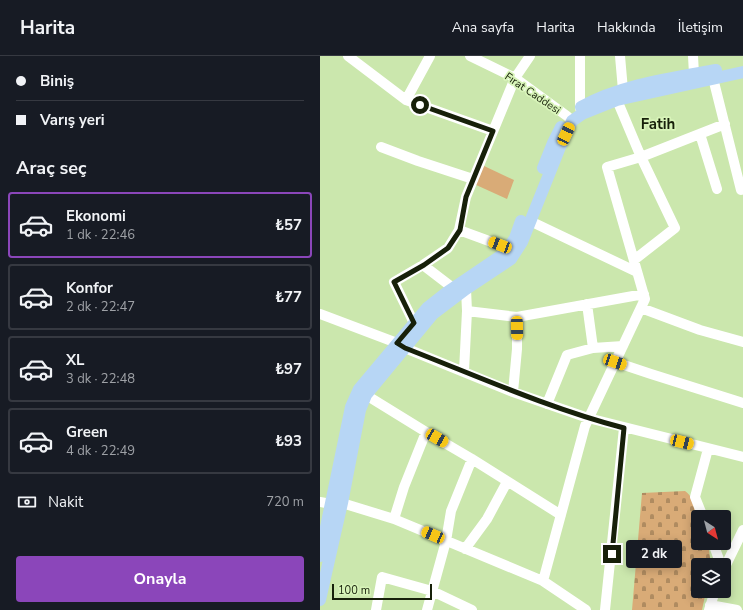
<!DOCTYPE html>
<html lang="tr">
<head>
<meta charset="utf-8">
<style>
	:root { --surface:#171b24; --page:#20242c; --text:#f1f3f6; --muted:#9ea1a6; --line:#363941; --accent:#8b46ba }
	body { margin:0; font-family:"Nunito Sans",sans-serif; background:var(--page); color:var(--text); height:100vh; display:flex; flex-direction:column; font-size:15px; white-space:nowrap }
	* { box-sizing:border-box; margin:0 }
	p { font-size:13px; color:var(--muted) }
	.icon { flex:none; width:22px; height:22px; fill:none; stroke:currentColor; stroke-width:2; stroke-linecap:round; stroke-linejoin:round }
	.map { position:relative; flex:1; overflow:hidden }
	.panel { display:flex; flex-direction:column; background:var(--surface); width:320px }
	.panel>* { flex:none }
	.banner { display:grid; align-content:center; height:88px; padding:0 16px; background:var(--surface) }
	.needle { width:26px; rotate:144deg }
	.tools { position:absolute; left:371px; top:454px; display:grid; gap:8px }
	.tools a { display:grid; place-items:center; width:40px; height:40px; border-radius:4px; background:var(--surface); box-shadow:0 2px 10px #0003; font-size:20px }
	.scale { position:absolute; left:12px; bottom:10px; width:100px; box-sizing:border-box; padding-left:4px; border:2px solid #17200a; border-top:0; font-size:11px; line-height:14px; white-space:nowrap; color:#17200a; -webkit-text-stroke:3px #d8f4b9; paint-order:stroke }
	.end { position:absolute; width:18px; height:18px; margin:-9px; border:5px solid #17200a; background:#fff; box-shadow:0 0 0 2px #fff }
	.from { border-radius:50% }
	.bubble { position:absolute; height:28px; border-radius:4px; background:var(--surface); box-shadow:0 2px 10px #0003; font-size:13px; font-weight:700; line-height:28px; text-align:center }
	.car { position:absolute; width:12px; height:24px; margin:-12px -6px; border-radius:5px; box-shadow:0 0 3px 1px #0007; background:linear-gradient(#f5c518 24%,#345 0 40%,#f5c518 0 76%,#345 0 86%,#f5c518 0) }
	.banner b { display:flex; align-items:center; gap:14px; height:38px; font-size:15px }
	.banner b+b { border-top:1px solid var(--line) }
	.banner i { width:10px; height:10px; background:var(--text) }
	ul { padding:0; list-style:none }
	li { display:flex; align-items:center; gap:12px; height:66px; margin:0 8px 6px; padding:0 8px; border:2px solid var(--line); border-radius:4px }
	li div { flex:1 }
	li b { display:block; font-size:15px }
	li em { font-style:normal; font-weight:700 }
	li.current { border-color:var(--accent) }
	li>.icon { width:36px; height:36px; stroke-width:1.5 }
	h2 { padding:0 16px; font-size:18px; line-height:48px }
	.pay { display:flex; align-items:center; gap:10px; height:44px; padding:0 16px; font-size:15px }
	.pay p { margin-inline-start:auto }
	.action { display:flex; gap:8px; margin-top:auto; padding:8px 16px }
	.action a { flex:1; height:46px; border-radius:4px; background:var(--accent); color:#fff; font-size:16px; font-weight:700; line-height:46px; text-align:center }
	header { display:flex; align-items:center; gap:24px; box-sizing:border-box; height:56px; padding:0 20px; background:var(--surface); border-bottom:1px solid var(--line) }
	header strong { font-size:19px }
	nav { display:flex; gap:22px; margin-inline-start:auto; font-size:14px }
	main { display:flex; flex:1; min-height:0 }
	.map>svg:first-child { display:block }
	.cemetery { fill:url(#cemetery-stones) }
	.park { fill:#d9ab77 }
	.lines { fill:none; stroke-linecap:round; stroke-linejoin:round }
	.minor { stroke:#fff; stroke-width:10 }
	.major { stroke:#b7d6f5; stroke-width:12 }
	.route { stroke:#17200a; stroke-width:5 }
	.labels { text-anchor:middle; stroke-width:3.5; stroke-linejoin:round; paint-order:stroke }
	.street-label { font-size:11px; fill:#17200a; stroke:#d8f4b9 }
	.district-label { font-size:15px; font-weight:bold; fill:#17200a; stroke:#d8f4b9 }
</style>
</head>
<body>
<header>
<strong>Harita</strong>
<nav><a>Ana sayfa</a><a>Harita</a><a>Hakkında</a><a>İletişim</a></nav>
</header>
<main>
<section class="panel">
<div class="banner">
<b><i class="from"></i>Biniş</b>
<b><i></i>Varış yeri</b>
</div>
<h2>Araç seç</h2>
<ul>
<li class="current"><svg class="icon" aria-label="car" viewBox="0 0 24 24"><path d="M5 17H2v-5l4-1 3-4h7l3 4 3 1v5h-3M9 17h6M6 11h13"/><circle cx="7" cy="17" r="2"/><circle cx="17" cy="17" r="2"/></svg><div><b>Ekonomi</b><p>1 dk · 22:46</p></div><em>₺57</em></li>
<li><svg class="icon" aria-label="car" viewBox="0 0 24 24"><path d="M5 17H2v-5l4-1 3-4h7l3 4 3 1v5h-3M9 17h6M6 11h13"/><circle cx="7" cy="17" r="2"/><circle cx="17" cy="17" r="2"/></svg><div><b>Konfor</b><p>2 dk · 22:47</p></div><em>₺77</em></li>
<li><svg class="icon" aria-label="car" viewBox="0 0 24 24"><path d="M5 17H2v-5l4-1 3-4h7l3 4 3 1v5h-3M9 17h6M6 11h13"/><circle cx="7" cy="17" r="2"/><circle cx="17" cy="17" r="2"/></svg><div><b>XL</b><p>3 dk · 22:48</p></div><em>₺97</em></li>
<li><svg class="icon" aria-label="car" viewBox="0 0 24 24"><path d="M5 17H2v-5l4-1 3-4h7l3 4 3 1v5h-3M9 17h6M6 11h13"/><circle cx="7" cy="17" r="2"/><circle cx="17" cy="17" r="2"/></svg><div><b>Green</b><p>4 dk · 22:49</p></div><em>₺93</em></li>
</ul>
<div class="pay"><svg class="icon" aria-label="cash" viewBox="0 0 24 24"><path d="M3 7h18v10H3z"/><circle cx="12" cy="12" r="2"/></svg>Nakit<p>720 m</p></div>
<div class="action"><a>Onayla</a></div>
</section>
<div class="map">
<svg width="423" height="554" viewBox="0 0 423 554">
	<defs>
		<pattern id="cemetery-stones" width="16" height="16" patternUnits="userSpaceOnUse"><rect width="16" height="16" fill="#d9ab77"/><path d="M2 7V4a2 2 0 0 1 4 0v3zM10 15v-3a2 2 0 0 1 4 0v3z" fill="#af8b60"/></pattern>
	</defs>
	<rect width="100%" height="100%" fill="#cbe7ad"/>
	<path class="cemetery" d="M 365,435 C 380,446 378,471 378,487 L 388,487 L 391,509 L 378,509 L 378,535 L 386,535 L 382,554 L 312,554 L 322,437 Z"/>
	<path class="park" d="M 162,109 L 194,124 L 187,143 L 154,128 Z"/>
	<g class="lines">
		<path class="minor" d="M 28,0 L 86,44 L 173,75
			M 150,0 L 195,22 L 247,60 L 252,65
			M 260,0 L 260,52 L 262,58
			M 300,0 L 303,34
			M 373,0 L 374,18
			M 393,22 L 421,134
			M 86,44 L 110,0
			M 297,44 L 321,101 L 355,172 L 314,204
			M 380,78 L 397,133
			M 61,91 L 98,105 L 153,123
			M 210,165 L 317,216
			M 139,174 L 188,192
			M 103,209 L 133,232
			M 267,248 L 273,292
			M 321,252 L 380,274 L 423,286
			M 147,255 L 197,261 L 324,238
			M 0,258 L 77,287 L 85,292 L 193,336 L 268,362 L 423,401
			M 94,267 L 74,226 L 103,209 L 128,192 L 139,174 L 146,141 L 195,22 L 210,0
			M 295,306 L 331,318 L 423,347
			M 144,315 L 147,255 L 146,233
			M 193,336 L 197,293 L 197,261
			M 46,339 L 106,376 L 152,403 L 241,459
			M 227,348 L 247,299 L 273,292 L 303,290
			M 0,446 L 11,448
			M 22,447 L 74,463 L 223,525 L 266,554
			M 383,461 L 375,441 L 388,393
			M 74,463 L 84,431 L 106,376
			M 393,487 L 401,509
			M 145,493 L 167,463 L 187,426
			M 404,513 L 423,474
			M 223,525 L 265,370 L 325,243 L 287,111 L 321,101 L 405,68
			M 390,549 L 417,554
			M 56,554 L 62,521 L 112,535 L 152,554
			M 107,554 L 126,485 L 131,455 L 152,403
			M 285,554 L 304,372
			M 389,554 L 395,535"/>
		<path class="major" d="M 261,51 C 300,29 352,22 396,14
			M 223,112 L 233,87 L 241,71
			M 0,500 L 31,351 L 39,333 L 107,252 L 126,237 L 185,197 L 195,182 L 201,165
			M 0,544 L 22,447 L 40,354 L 46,339 L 113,258 L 146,233 L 191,203 L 202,186 L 240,91 L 252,65 L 262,58 L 297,44 L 423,16"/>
	</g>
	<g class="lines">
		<path class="route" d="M 100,49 L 173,75 L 146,141 L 140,174 L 128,192 L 104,209 L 74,226 L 94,267 L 77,287 L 85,292 C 157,320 228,352 304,372 L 292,498"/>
	</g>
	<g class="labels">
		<g class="street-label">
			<text transform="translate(213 37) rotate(34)" y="4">Fırat Caddesi</text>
		</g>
		<g class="district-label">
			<text x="338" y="73">Fatih</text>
		</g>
	</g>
</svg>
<div class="tools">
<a><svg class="needle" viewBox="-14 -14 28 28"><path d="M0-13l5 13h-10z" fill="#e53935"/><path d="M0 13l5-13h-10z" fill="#9ea1a6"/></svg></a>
<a><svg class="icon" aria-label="layers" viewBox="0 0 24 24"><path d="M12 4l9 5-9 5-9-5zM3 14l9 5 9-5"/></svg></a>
</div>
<div class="scale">100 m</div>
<i class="end from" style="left:100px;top:49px"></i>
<i class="end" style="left:292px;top:498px"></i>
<div class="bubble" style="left:306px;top:484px;width:56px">2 dk</div>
<i class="car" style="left:246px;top:78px;rotate:25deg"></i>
<i class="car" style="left:180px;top:189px;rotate:291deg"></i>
<i class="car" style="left:197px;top:272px;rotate:179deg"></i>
<i class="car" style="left:295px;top:306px;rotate:109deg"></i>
<i class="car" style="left:117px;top:382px;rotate:120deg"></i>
<i class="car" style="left:362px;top:386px;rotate:104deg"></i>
<i class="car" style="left:113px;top:479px;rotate:293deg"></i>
</div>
</main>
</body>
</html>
